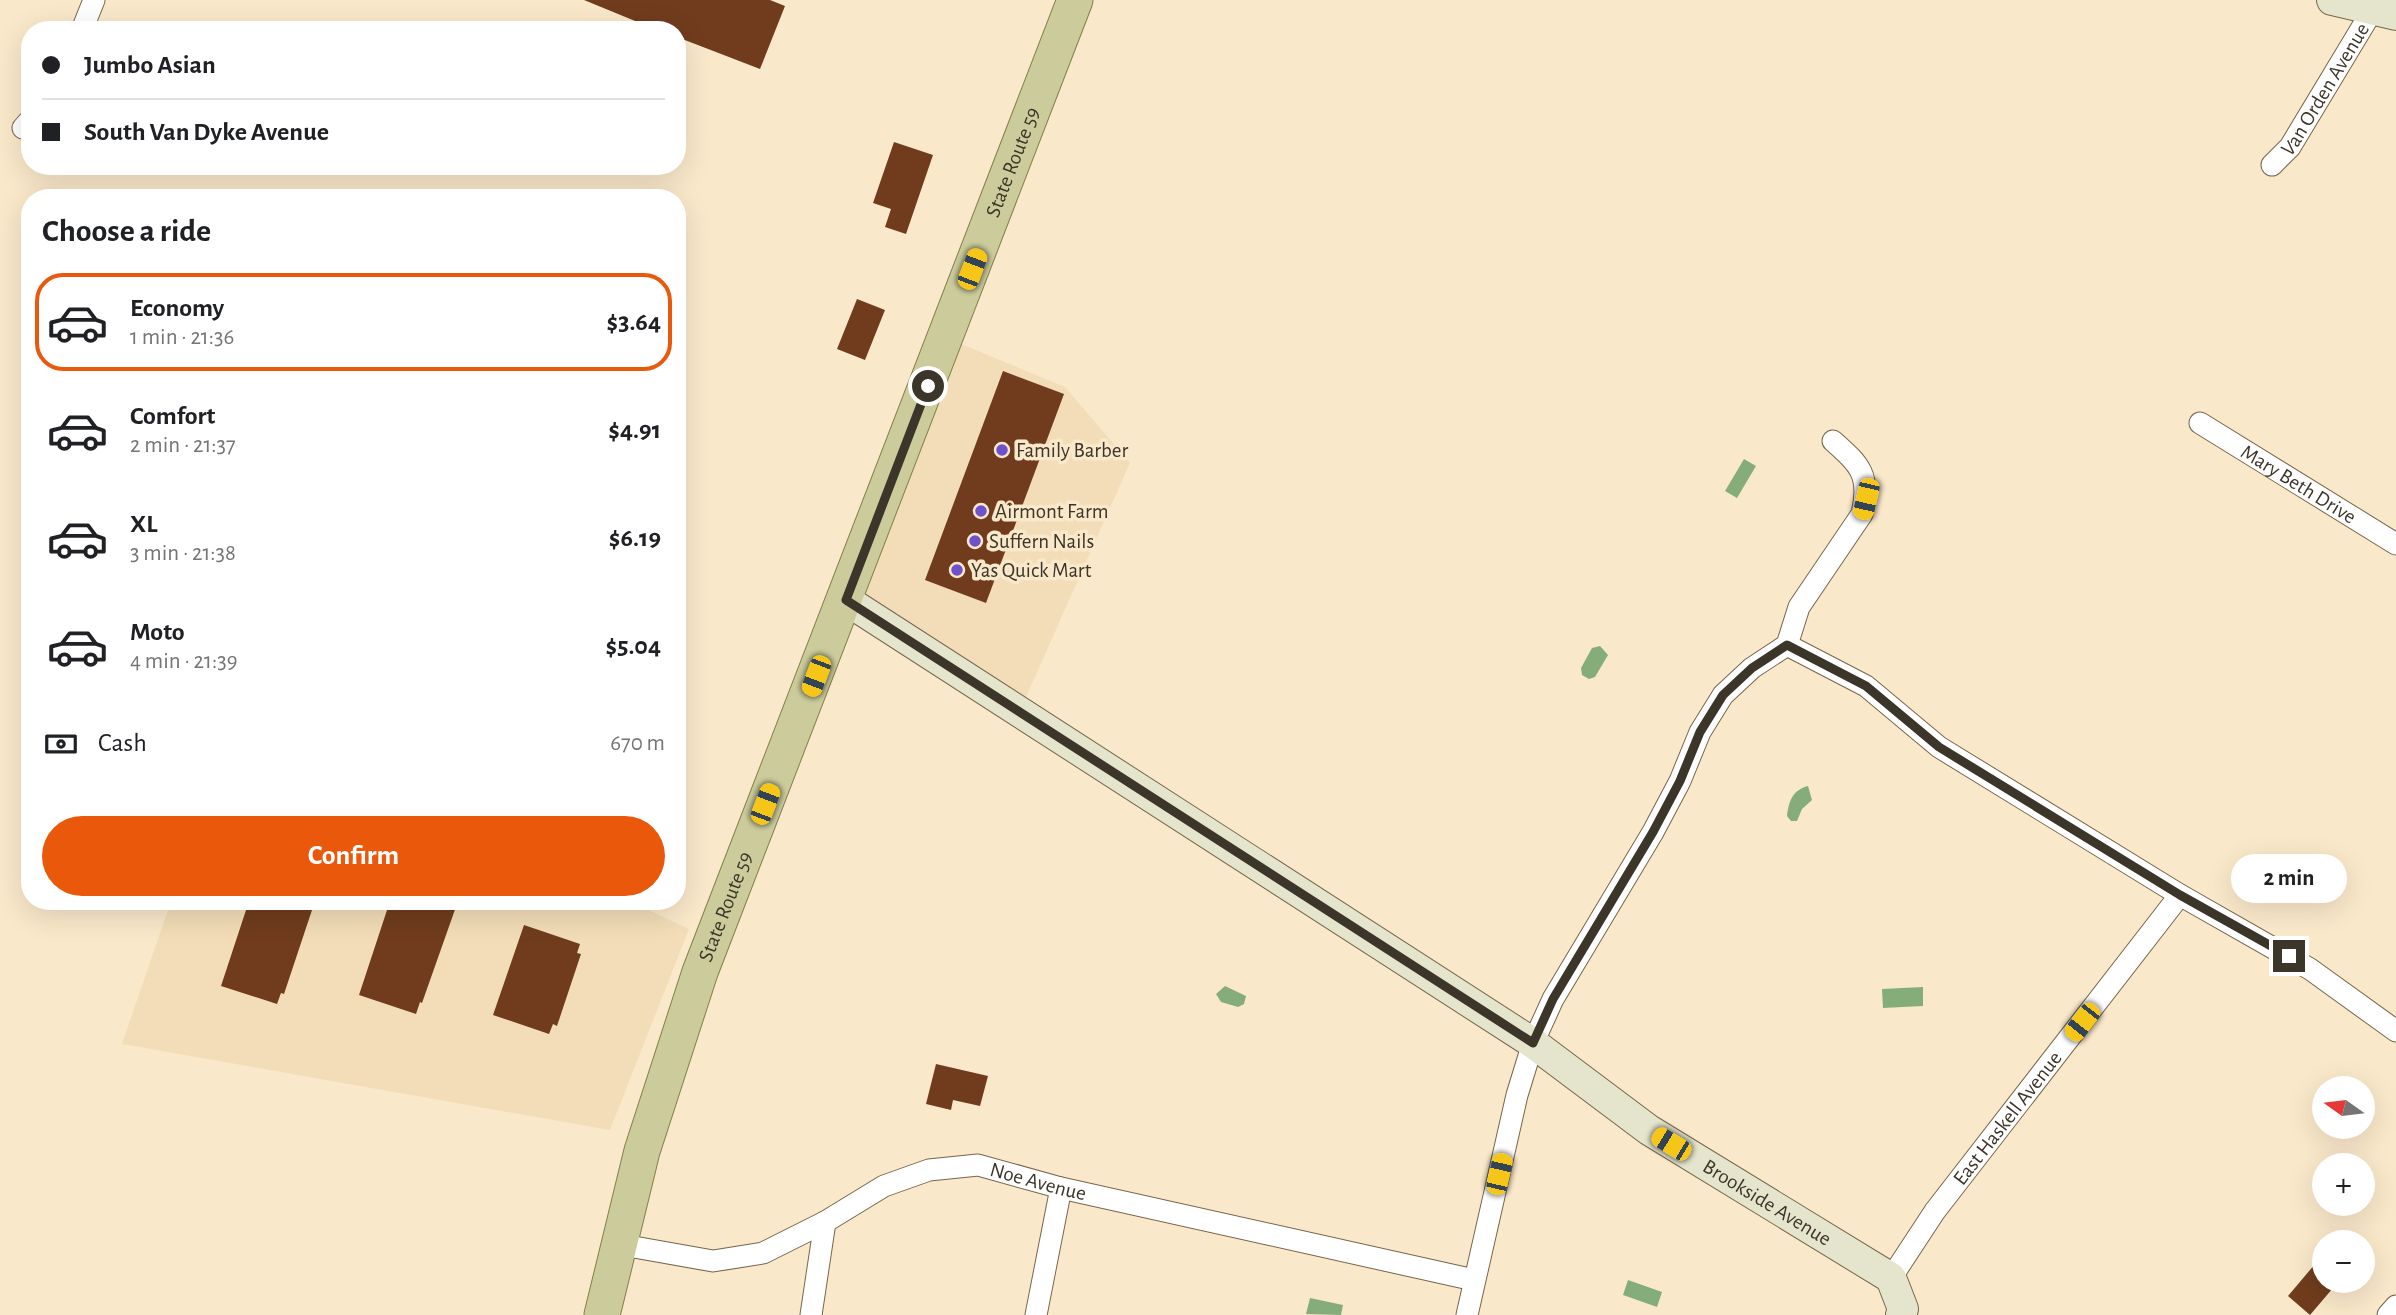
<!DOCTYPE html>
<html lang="en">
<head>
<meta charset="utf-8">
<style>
	:root { --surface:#fff; --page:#f2f2f2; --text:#202124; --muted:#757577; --line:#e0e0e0; --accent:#ea580c }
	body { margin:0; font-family:"Alegreya Sans",sans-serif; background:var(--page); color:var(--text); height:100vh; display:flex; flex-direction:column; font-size:26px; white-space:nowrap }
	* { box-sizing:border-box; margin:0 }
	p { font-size:23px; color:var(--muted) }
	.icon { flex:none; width:38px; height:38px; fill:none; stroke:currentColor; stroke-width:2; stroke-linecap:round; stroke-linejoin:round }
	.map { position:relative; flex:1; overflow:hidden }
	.details { position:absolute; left:21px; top:189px; width:665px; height:721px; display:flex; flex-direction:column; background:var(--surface); border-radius:28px; box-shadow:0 7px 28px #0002 }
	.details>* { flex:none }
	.hud { position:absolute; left:21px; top:21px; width:665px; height:154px; border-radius:28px; box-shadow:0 7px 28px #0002; display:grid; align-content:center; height:154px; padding:0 21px; background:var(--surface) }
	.needle { width:46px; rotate:284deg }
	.tools { position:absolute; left:2312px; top:1076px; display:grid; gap:14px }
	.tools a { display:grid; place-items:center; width:63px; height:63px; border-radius:50%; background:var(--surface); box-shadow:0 7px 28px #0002; font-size:35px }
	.end { position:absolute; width:32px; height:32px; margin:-16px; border:9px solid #3c3529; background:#fff; box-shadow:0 0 0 4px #fff }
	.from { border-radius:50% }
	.bubble { position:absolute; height:49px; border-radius:24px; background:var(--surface); box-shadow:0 7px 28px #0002; font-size:23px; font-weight:600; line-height:49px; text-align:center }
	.car { position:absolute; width:21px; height:42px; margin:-21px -10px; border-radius:9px; box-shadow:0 0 5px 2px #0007; background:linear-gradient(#f5c518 24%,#345 0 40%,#f5c518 0 76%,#345 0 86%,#f5c518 0) }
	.hud b { display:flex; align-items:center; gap:24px; height:66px; font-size:26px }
	.hud b+b { border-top:2px solid var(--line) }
	.hud i { width:18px; height:18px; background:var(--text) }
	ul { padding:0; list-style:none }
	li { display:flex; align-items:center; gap:21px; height:98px; margin:0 14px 10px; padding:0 7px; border:4px solid transparent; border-radius:28px }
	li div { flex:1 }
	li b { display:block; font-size:26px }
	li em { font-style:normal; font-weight:600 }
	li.on { border-color:var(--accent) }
	li>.icon { width:63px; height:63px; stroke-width:1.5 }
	h2 { padding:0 21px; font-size:32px; line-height:84px }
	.pay { display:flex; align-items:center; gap:18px; height:77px; padding:0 21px; font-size:26px }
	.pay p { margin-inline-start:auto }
	.primary-button { display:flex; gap:14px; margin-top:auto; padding:14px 21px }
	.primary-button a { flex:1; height:80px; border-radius:42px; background:var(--accent); color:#fff; font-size:28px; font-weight:600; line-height:80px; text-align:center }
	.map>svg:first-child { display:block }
	.built { fill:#f3ddb8 }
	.water { fill:#85ad7a }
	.building { fill:#703c1d }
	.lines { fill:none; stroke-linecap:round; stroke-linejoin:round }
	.street-casing { stroke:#76664c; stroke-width:23 }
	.secondary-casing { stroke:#76664c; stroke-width:32 }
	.primary-casing { stroke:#828048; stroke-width:37 }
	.street { stroke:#fff; stroke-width:21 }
	.secondary { stroke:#e5e5cd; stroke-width:30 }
	.primary { stroke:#cbcb9b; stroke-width:35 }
	.route { stroke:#3c3529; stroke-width:9 }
	.poi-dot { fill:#6f52cb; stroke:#fae8ca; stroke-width:2.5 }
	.labels { text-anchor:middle; stroke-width:7; stroke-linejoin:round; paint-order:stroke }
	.street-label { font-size:21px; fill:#3c3529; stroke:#fae8ca }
	.poi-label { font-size:21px; fill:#3c3529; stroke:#fae8ca; text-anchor:start }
</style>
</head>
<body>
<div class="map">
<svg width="2396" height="1315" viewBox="0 0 2396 1315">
	<rect width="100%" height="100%" fill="#fae8ca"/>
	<path class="built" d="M 959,343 L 1065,387 L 1130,463 L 1023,704 L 860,598 Z
		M 171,901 L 629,901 L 689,929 L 610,1130 L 122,1044 Z"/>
	<path class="water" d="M 1744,459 L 1756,466 L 1737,498 L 1725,491 Z
		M 1600,646 L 1608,655 L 1595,677 L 1589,679 L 1582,675 L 1581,668 L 1592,648 Z
		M 1808,786 L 1812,800 L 1802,809 L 1797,821 L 1791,821 L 1787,816 C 1789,800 1793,790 1808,786 Z
		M 1225,986 L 1246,996 L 1244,1004 L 1238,1007 L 1221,1002 L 1216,994 Z
		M 1923,987 L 1923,1006 L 1883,1008 L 1882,989 Z
		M 1628,1280 L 1662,1292 L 1657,1307 L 1623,1295 Z
		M 1310,1298 L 1343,1305 L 1341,1315 L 1306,1314 Z"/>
	<path class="building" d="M 584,0 L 770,0 L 785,6 L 760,69 L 677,37 L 677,30 L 657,30 Z
		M 894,142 L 933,155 L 906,234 L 885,227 L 891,209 L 873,203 Z
		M 857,299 L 885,310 L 865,360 L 837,349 Z
		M 1003,371 L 1064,394 L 986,603 L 925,580 Z
		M 249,901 L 315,901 L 284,994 L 281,993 L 277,1004 L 221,986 Z
		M 390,901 L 458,901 L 422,1003 L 420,1002 L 416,1014 L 359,995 Z
		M 524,925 L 580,944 L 577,953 L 581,954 L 557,1026 L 553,1024 L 549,1034 L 493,1015 Z
		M 936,1064 L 988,1076 L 980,1106 L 953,1100 L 951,1110 L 926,1104 Z
		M 2315,1264 L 2324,1272 L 2324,1281 L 2339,1281 L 2310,1315 L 2288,1296 Z"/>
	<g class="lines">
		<defs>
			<g id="street">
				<path d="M 82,30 L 94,0"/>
				<path d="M 23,128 L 30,120"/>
				<path id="s1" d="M 2272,165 L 2290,147 L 2372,11"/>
				<path id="s2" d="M 2200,423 L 2396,544"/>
				<path d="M 1787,645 L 1866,686 L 1939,747 L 2180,895 L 2310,969 L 2396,1031"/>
				<path id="s3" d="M 617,1244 L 713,1261 L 763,1253 L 825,1222 L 884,1186 L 929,1170 L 978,1165 L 1061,1188 L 1474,1280"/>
				<path id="s4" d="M 1891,1278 L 1935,1211 L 2180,895"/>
				<path d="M 811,1315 L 825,1222"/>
				<path d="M 1036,1315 L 1061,1188"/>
				<path d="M 1467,1315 L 1517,1095 L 1533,1043 L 1553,999 L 1653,832 L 1680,781 L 1700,732 L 1723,695 L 1752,668 L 1787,645 L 1799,607 L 1862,514 C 1871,475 1860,465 1833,441"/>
				<path d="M 2388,1315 L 2396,1306"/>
			</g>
			<g id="secondary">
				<path d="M 2332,0 L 2396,15"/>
				<path id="s5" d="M 846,600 L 1533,1043 L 1649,1130 L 1891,1278 L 1903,1309 L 1901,1315"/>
			</g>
			<g id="primary">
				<path id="s6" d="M 602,1315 L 642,1151 L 700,972 L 1075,0"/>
			</g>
		</defs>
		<use href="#street" class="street-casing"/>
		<use href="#secondary" class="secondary-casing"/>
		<use href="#primary" class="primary-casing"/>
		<use href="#street" class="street"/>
		<use href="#secondary" class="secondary"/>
		<use href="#primary" class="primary"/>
	</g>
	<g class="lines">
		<path class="route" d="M 928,386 L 846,600 L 1533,1043 L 1553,999 L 1653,832 L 1680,781 L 1700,732 L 1723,695 L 1752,668 L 1787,645 L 1866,686 L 1939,747 L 2180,895 L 2289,956"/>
	</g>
	<g class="poi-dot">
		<circle cx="1002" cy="450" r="7"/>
		<circle cx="981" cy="511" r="7"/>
		<circle cx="975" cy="541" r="7"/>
		<circle cx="957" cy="570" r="7"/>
	</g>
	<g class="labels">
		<g class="street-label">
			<text dy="7" stroke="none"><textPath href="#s1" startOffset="93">Van Orden Avenue</textPath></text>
			<text dy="7" stroke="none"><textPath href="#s6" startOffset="1225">State Route 59</textPath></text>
			<text dy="7" stroke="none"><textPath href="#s2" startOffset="116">Mary Beth Drive</textPath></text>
			<text dy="7" stroke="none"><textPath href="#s6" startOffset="427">State Route 59</textPath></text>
			<text dy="7" stroke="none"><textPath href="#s4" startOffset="198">East Haskell Avenue</textPath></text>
			<text dy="7" stroke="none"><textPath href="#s3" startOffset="446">Noe Avenue</textPath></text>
			<text dy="7" stroke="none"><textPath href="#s5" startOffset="1101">Brookside Avenue</textPath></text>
		</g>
		<g class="poi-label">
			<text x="1016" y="457">Family Barber</text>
			<text x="995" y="518">Airmont Farm</text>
			<text x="989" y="548">Suffern Nails</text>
			<text x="971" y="577">Yas Quick Mart</text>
		</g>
	</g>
</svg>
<div class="tools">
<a><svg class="needle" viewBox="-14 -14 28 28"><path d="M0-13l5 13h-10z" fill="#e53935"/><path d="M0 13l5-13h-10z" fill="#757577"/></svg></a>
<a>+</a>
<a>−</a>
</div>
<i class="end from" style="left:928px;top:386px"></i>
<i class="end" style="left:2289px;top:956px"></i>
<div class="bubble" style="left:2231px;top:854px;width:116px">2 min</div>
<i class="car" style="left:972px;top:269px;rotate:21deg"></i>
<i class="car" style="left:1866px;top:499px;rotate:193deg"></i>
<i class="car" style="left:816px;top:676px;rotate:201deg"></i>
<i class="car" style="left:765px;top:804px;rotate:21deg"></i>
<i class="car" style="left:2082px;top:1022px;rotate:218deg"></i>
<i class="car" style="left:1671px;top:1144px;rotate:301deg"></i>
<i class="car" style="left:1499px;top:1174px;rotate:13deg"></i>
<div class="hud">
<b><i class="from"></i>Jumbo Asian</b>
<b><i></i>South Van Dyke Avenue</b>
</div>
<section class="details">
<h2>Choose a ride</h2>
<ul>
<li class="on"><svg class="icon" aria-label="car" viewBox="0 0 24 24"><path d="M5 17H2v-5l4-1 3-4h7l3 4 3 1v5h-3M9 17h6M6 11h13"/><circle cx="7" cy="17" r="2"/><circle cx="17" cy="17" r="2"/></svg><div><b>Economy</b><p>1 min · 21:36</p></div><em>$3.64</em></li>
<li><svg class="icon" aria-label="car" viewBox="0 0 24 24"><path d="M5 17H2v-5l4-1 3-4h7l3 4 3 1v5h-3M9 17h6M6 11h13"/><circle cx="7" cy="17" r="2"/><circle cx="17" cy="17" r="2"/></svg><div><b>Comfort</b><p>2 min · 21:37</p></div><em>$4.91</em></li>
<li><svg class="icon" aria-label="car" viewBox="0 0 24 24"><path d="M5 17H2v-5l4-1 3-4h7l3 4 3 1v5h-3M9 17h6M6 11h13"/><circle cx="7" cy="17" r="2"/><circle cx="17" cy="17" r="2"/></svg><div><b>XL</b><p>3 min · 21:38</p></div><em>$6.19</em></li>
<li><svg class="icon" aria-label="car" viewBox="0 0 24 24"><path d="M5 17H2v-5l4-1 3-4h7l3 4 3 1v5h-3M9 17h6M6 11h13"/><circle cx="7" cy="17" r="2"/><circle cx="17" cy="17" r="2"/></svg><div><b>Moto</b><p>4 min · 21:39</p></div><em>$5.04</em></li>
</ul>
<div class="pay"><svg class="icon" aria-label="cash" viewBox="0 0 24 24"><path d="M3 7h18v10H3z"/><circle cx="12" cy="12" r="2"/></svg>Cash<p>670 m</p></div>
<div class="primary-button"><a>Confirm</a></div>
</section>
</div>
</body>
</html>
